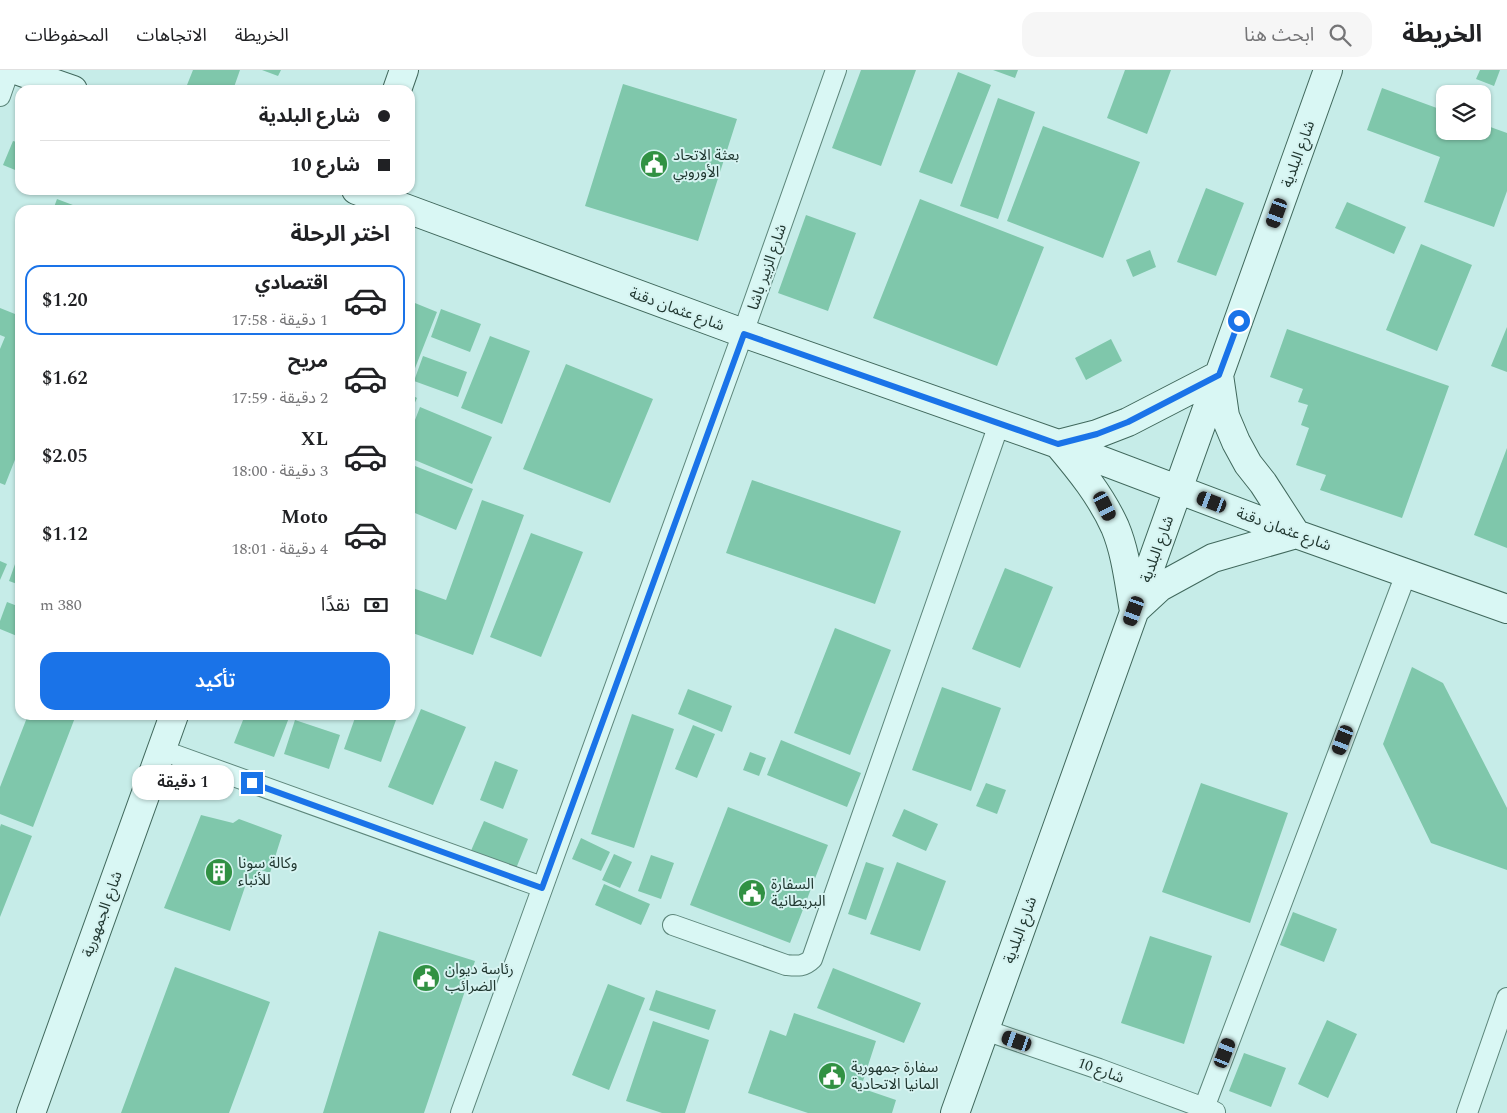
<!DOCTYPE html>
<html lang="ar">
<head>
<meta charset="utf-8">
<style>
	:root { --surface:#fff; --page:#f6f6f6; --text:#202124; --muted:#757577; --line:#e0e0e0; --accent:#1a73e8 }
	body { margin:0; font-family:Spectral,"Noto Sans Arabic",serif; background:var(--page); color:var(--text); direction:rtl; height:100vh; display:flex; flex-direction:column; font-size:19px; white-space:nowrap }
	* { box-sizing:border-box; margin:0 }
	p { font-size:16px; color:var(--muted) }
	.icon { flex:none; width:28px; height:28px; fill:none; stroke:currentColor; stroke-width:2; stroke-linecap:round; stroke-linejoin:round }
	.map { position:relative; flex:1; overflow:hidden; direction:ltr }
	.side { position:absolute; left:15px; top:135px; width:400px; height:515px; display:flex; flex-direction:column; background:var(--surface); border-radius:15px; box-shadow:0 1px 4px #0004; direction:rtl }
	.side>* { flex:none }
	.banner { position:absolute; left:15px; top:15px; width:400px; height:110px; border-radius:15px; box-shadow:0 1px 4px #0004; direction:rtl; display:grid; align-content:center; height:110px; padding:0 25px; background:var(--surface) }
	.fabs { position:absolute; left:1436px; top:15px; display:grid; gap:10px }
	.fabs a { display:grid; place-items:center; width:55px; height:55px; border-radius:10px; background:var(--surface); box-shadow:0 1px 4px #0004; font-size:25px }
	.end { position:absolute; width:22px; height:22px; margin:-11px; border:6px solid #1a73e8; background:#fff; box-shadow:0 0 0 2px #fff }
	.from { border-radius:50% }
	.bubble { position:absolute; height:35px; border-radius:15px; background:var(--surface); box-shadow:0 1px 4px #0004; font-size:16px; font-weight:600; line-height:35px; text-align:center; direction:rtl }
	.car { position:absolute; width:15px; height:30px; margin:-15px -8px; border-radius:6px; box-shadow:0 0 4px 1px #0007; background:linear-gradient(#222 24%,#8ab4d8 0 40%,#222 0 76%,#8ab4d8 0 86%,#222 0) }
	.banner b { display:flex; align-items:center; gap:18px; height:48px; font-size:19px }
	.banner b+b { border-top:1px solid var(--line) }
	.banner i { width:12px; height:12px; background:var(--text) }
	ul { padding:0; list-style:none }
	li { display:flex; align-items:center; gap:15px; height:70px; margin:0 10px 8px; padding:0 15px; border:2px solid transparent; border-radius:15px }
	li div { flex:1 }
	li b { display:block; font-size:19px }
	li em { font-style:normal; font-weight:600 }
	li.on { border-color:var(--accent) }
	li>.icon { width:45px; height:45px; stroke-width:1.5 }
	h2 { padding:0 25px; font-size:22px; line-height:60px }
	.pay { display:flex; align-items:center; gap:12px; height:55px; padding:0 25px; font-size:19px }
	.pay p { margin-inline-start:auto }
	.cta { display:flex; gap:10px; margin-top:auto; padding:10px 25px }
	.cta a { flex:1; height:58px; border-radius:15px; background:var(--accent); color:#fff; font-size:20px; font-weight:600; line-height:58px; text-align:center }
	header { display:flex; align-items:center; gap:30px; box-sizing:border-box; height:70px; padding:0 25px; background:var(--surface); border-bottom:1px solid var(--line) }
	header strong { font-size:24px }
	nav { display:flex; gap:28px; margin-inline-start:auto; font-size:18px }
	.search { width:350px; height:45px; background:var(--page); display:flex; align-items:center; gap:12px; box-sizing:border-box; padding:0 18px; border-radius:15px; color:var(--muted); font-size:19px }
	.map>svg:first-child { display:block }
	.building { fill:#7fc7ab }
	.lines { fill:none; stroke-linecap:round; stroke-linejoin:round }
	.street-casing { stroke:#5d867b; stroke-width:22 }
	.secondary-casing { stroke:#40685c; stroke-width:30 }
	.street { stroke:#d9f7f4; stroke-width:20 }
	.secondary { stroke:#d9f7f4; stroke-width:28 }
	.route { stroke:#1a73e8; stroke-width:6 }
	.labels { text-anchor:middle; stroke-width:4; stroke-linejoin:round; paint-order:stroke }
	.street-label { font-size:15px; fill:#203730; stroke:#d6f3f1 }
	.poi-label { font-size:15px; fill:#203730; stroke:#d6f3f1; text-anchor:start }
</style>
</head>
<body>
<header>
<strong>الخريطة</strong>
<div class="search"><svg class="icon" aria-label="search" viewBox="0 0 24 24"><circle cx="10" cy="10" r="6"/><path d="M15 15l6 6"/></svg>ابحث هنا</div>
<nav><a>الخريطة</a><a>الاتجاهات</a><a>المحفوظات</a></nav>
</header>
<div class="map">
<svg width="1507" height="1043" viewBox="0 0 1507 1043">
	<rect width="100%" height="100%" fill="#c6ece8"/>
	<path class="building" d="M 193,0 L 240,0 L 233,20 L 185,20 Z
		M 262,0 L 281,0 L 278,6 Z
		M 861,0 L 916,0 L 881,96 L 832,78 Z
		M 993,0 L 1018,0 L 1015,8 Z
		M 1125,0 L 1171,0 L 1147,64 L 1107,48 Z
		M 1480,0 L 1500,0 L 1494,16 L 1476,9 Z
		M 958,2 L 991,15 L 952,114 L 919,102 Z
		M 623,14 L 737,49 L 698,171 L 585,136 Z
		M 1382,18 L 1445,41 L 1445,61 L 1482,61 L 1482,54 L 1507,63 L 1507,121 L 1494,157 L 1424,132 L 1440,87 L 1367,60 Z
		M 998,28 L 1035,42 L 998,149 L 960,136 Z
		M 1043,56 L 1140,92 L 1103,188 L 1007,151 Z
		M 13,71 L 20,73 L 20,102 L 3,95 Z
		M 1206,118 L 1244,133 L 1216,206 L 1177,192 Z
		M 57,129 L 86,140 L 53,140 Z
		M 920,129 L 1044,177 L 997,296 L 873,248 Z
		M 1347,132 L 1406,157 L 1394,184 L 1335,158 Z
		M 806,145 L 856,163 L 828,241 L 778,223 Z
		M 1421,174 L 1472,195 L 1437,281 L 1386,260 Z
		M 1150,180 L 1156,197 L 1133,207 L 1126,190 Z
		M 410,231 L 437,242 L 410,311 Z
		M 0,238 L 20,246 L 20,377 L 5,415 L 0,413 L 0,279 L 5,267 L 0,265 Z
		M 441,239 L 481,254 L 470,282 L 431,267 Z
		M 1507,257 L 1507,302 L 1491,296 Z
		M 1287,259 L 1449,316 L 1402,448 L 1320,420 L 1326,405 L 1296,395 L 1309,358 L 1301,355 L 1308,335 L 1298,332 L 1303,319 L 1270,307 Z
		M 490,266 L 530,281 L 502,354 L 461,338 Z
		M 1111,269 L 1122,291 L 1086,310 L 1075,288 Z
		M 423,286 L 467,302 L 458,327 L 414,311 Z
		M 566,294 L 653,329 L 610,433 L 523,399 Z
		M 410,324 L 417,328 L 410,344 Z
		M 420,337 L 492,367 L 472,414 L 410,388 L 410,363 Z
		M 1507,378 L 1507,478 L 1474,465 Z
		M 410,394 L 473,419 L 456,460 L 410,441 Z
		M 752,410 L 901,461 L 875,534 L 726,483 Z
		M 482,430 L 524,445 L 473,585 L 410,562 L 410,517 L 446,530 Z
		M 531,463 L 583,482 L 541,587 L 490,567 Z
		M 20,480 L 20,515 L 9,511 Z
		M 0,491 L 7,494 L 0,510 Z
		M 1005,498 L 1053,517 L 1020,598 L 972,579 Z
		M 7,532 L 20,537 L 20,558 L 17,566 L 0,559 L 0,551 Z
		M 835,558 L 891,580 L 850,685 L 794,663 Z
		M 1412,597 L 1443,613 L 1507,738 L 1507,800 L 1431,773 L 1383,674 Z
		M 942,617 L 1001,638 L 971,721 L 912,700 Z
		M 688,619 L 732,636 L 722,662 L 678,644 Z
		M 421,639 L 466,657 L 433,735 L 388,717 Z
		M 632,644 L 674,659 L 634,778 L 591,764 Z
		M 28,645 L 76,645 L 33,757 L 0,744 L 0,717 Z
		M 245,645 L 290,645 L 274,687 L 234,673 Z
		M 356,645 L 382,645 L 396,650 L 381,692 L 344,679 Z
		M 295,650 L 340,665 L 329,699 L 284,684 Z
		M 693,655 L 715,664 L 697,708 L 675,699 Z
		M 781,670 L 861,703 L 847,737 L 767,705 Z
		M 750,682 L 766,688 L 759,706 L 743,700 Z
		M 495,691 L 518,700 L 503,739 L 480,730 Z
		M 986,713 L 1006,720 L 997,744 L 976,736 Z
		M 1201,713 L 1288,743 L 1250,853 L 1162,822 Z
		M 728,737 L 828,775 L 790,873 L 690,835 Z
		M 904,739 L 938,754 L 926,781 L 892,766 Z
		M 201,745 L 233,753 L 239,749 L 282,765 L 270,803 L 261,800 L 256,811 L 248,808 L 230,861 L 164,838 Z
		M 484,751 L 528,769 L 515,801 L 470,783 Z
		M 1,754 L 32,766 L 0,847 L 0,757 Z
		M 581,768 L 610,782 L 601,801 L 572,789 Z
		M 614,784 L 632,792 L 620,818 L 602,810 Z
		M 651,785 L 674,793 L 661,829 L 638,821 Z
		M 866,792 L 884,798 L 866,850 L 848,844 Z
		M 897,792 L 946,811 L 920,881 L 870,864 Z
		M 604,814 L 650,834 L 641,855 L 595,835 Z
		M 1293,842 L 1337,859 L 1324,892 L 1280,875 Z
		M 379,861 L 475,891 L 424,1043 L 323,1043 Z
		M 1150,866 L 1212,886 L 1184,974 L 1121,953 Z
		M 175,897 L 270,932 L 229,1043 L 121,1043 Z
		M 833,898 L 921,933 L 904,973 L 817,938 Z
		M 608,914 L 645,928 L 609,1020 L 572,1005 Z
		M 656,920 L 716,940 L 709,960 L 649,940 Z
		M 794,943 L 876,971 L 863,1011 L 857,1009 L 855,1016 L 896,1030 L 892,1043 L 808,1043 L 748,1023 L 770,960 L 786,966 Z
		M 1327,950 L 1357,964 L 1328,1028 L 1298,1014 Z
		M 653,951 L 709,970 L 685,1043 L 662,1043 L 626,1031 Z
		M 1244,983 L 1286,998 L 1271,1037 L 1229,1021 Z"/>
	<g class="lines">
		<defs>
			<path id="street" d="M 0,26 L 9,0
				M 161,680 L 542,817
				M 673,855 L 786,895 C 797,896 804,897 812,889 L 999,354
				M 985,960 L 1099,999 L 1215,1042
				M 1204,1038 L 1406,504
				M 461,1043 L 743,263 L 836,0
				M 1467,1043 L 1507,928"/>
			<path id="secondary" d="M 16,0 L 73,20
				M 397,20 L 404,0
				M 356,120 L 743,263 L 1058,374 L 1296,464 L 1507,539
				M 1219,305 L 1225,346 L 1236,372 L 1248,394 L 1263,413 L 1296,464 L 1213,488 L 1160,517 L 1134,541 C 1129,514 1126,483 1115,457 C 1101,426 1080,400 1058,374 L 1097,364 L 1128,352 Z
				M 31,1043 L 174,645
				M 955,1043 L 1328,0"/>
		</defs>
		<use href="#street" class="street-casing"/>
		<use href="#secondary" class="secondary-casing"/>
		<use href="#street" class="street"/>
		<use href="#secondary" class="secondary"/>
	</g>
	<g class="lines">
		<path class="route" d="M 252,713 L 542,818 L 744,264 L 1058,374 L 1097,364 L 1128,352 L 1219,305 L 1239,251"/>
	</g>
	<defs>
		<symbol id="civic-disc" viewBox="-11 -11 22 22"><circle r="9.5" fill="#319143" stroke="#d6f3f1"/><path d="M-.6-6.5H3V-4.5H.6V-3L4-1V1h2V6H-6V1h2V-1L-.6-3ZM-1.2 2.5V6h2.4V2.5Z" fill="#fff"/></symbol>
		<symbol id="building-disc" viewBox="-11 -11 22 22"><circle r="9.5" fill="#319143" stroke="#d6f3f1"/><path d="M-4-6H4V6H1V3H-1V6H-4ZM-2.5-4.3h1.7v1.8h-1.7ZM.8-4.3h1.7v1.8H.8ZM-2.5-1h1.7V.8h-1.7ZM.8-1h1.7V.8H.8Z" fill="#fff"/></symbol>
	</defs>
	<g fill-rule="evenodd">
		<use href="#civic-disc" x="638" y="78" width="32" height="32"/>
		<use href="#building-disc" x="203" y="786" width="32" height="32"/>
		<use href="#civic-disc" x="736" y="807" width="32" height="32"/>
		<use href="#civic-disc" x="410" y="892" width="32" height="32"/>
		<use href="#civic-disc" x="816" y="990" width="32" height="32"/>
	</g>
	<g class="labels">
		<g class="street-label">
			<text transform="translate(1298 84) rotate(-70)" y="5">شارع البلدية</text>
			<text transform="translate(767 197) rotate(-71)" y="5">شارع الزبير باشا</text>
			<text transform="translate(677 239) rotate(20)" y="5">شارع عثمان دقنة</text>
			<text transform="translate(1284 459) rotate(20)" y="5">شارع عثمان دقنة</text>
			<text transform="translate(1157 479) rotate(-70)" y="5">شارع البلدية</text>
			<text transform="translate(102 844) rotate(-70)" y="5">شارع الجمهورية</text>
			<text transform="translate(1020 860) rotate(-70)" y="5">شارع البلدية</text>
			<text transform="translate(1101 1000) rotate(20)" y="5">شارع 10</text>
		</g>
		<g class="poi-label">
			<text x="673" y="90">بعثة الاتحاد<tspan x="673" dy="17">الأوروبي</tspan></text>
			<text x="238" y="798">وكالة سونا<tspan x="238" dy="17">للأنباء</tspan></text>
			<text x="771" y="819">السفارة<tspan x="771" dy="17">البريطانية</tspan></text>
			<text x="445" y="904">رئاسة ديوان<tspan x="445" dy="17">الضرائب</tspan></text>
			<text x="851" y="1002">سفارة جمهورية<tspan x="851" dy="17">المانيا الاتحادية</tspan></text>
		</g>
	</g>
</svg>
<div class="fabs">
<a><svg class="icon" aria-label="layers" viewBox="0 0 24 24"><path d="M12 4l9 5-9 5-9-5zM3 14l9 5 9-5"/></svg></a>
</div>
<i class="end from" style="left:1239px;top:251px"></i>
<i class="end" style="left:252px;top:713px"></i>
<div class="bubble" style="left:132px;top:695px;width:102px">1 دقيقة</div>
<i class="car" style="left:1277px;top:143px;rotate:200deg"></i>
<i class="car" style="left:1212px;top:432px;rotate:291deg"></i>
<i class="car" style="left:1105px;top:436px;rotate:154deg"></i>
<i class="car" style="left:1134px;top:541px;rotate:200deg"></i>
<i class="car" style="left:1343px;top:670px;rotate:201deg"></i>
<i class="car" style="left:1017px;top:971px;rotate:289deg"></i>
<i class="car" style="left:1225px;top:983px;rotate:21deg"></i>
<div class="banner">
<b><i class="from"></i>شارع البلدية</b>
<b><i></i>شارع 10</b>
</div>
<section class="side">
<h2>اختر الرحلة</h2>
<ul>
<li class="on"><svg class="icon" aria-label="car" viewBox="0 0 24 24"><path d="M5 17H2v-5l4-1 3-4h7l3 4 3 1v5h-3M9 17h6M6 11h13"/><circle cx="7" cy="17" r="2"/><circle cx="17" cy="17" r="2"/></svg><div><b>اقتصادي</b><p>1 دقيقة · 17:58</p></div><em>$1.20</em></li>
<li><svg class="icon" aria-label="car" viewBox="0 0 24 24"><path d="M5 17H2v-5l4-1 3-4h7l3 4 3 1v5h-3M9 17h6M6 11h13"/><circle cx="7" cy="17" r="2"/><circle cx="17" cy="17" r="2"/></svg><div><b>مريح</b><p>2 دقيقة · 17:59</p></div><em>$1.62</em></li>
<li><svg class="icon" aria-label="car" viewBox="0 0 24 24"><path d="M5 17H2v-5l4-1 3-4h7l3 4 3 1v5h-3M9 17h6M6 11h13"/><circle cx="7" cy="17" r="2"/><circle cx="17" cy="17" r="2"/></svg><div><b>XL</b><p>3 دقيقة · 18:00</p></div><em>$2.05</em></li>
<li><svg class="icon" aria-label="car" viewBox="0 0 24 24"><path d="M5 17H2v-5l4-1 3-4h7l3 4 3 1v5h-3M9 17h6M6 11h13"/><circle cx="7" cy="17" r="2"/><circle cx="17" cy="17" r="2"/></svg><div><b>Moto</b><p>4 دقيقة · 18:01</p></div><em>$1.12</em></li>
</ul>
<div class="pay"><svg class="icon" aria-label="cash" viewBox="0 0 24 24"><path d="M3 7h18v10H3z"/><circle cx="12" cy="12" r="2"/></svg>نقدًا<p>380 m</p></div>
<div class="cta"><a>تأكيد</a></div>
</section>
</div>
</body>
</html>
